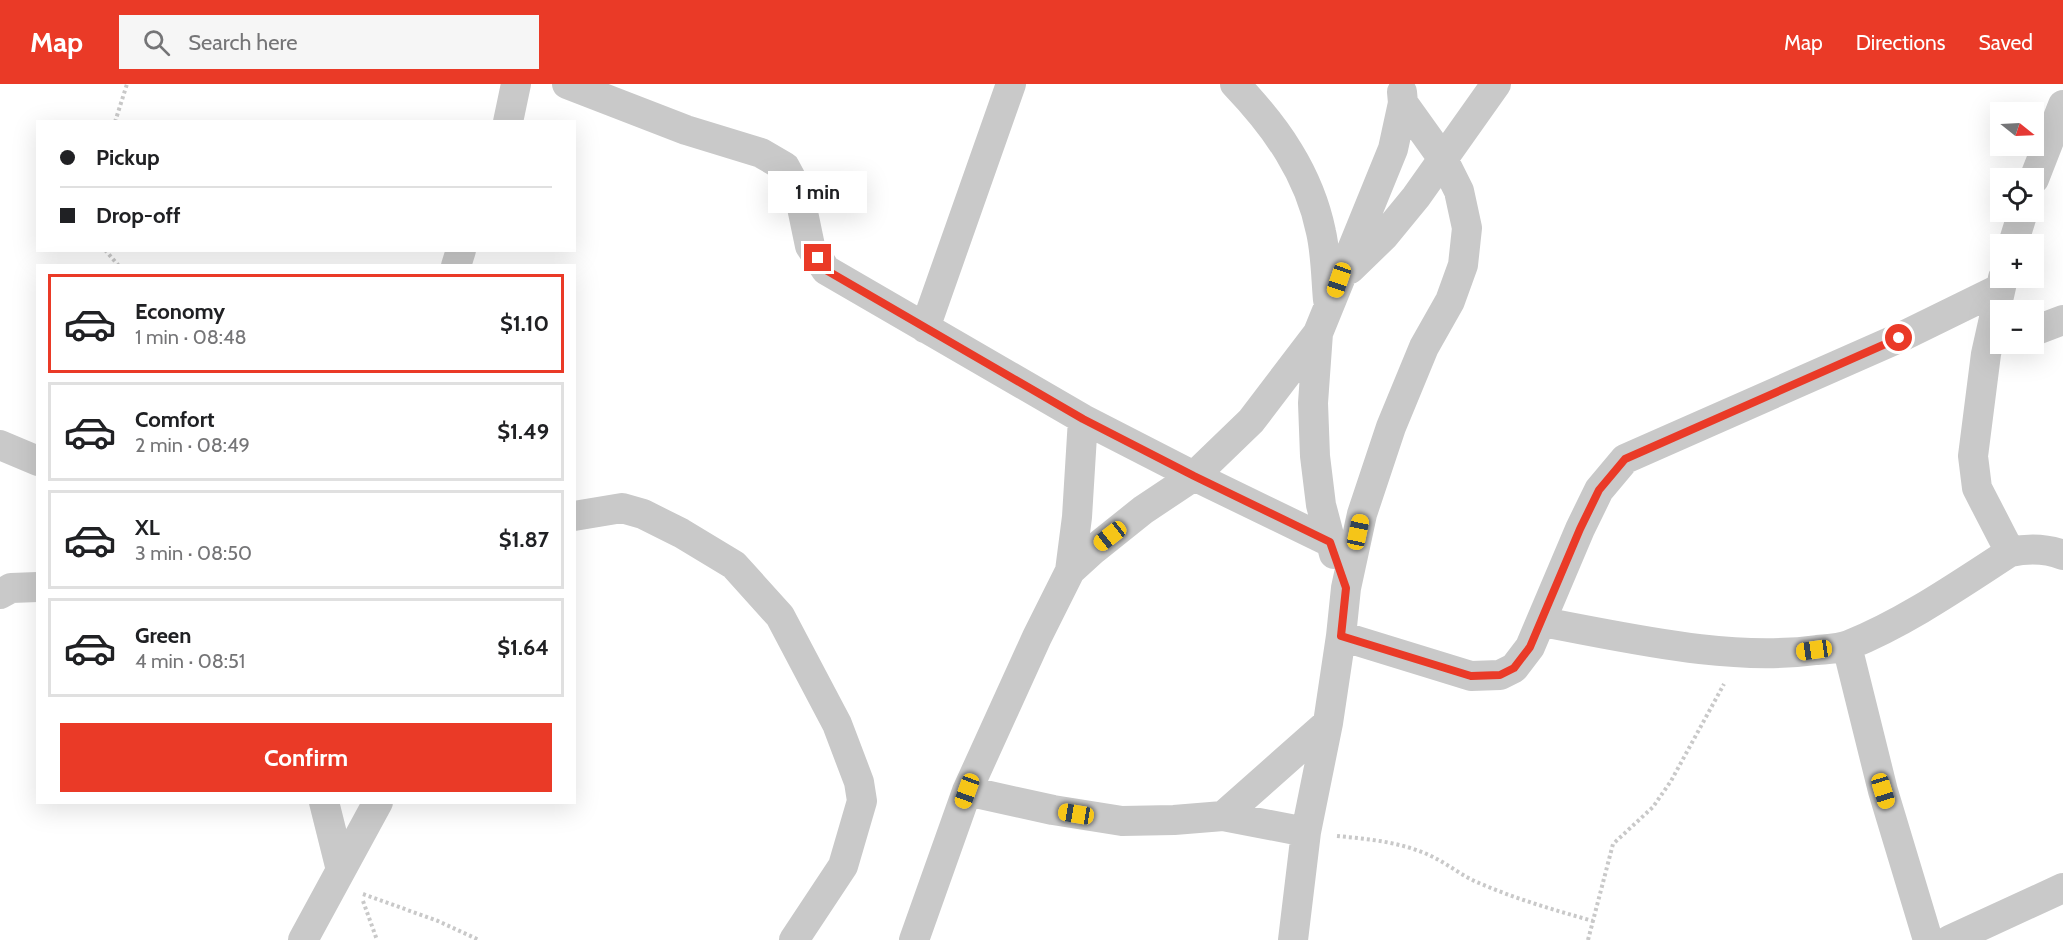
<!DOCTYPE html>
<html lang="en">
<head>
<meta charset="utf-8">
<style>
	:root { --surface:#fff; --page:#f6f6f6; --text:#202124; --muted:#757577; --line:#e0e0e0; --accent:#ea3a27 }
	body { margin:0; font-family:Cabin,sans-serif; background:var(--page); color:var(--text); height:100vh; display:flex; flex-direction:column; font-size:22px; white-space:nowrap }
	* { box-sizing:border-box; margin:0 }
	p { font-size:20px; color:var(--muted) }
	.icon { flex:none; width:33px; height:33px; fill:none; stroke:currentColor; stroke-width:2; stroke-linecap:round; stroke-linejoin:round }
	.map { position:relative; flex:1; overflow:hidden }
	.sheet { position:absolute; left:36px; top:180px; width:540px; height:540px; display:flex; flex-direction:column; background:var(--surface); border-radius:0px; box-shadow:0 6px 24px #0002 }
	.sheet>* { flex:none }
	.top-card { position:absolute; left:36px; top:36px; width:540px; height:132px; border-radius:0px; box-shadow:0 6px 24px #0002; display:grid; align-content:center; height:132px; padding:0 24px; background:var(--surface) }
	.needle { width:39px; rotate:108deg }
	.tools { position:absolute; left:1990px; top:18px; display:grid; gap:12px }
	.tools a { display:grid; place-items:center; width:54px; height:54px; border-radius:0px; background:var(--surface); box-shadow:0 6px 24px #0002; font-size:30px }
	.end { position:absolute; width:27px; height:27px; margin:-14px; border:8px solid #ea3a27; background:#fff; box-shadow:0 0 0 3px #fff }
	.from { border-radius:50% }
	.bubble { position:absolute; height:42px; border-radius:0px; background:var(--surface); box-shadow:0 6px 24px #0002; font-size:20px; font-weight:700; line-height:42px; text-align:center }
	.car { position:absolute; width:18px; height:36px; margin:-18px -9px; border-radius:8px; box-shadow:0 0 4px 2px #0007; background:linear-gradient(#f5c518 24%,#345 0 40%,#f5c518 0 76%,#345 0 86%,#f5c518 0) }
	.top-card b { display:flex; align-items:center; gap:21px; height:57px; font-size:22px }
	.top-card b+b { border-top:2px solid var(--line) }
	.top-card i { width:15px; height:15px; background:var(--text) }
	ul { padding:10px 0 0; list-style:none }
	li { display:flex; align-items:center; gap:18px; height:99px; margin:0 12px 9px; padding:0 12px; border:3px solid var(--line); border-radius:0px }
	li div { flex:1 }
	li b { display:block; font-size:22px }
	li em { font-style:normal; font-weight:700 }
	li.active { border-color:var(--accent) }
	li>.icon { width:54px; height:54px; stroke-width:1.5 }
	.button { display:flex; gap:12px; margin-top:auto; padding:12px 24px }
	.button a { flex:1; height:69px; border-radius:0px; background:var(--accent); color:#fff; font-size:24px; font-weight:700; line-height:69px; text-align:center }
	header { display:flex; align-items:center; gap:36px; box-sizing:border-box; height:84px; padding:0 30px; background:var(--accent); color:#fff }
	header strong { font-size:28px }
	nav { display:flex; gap:33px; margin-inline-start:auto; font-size:21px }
	.search { width:420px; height:54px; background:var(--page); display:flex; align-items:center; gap:15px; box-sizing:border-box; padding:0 21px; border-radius:0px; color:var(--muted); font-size:22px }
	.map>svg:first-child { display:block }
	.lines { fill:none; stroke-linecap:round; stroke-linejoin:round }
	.path { stroke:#c9c9c9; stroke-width:4; stroke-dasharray:3 3; stroke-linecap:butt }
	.minor { stroke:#c9c9c9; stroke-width:30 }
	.route { stroke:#ea3a27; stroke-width:8 }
</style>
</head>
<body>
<header>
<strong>Map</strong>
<div class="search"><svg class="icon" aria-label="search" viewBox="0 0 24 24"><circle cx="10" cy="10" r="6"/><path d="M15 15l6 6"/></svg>Search here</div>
<nav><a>Map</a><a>Directions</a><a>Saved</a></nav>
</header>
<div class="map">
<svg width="2063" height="856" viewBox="0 0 2063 856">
	<rect width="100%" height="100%" fill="#fff"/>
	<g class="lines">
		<path class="path" d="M 115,38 L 127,0
			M 105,166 L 119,182
			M 1337,752 C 1368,755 1402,758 1431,772 C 1448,780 1462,792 1479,799 C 1516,815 1554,826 1593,837
			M 363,810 L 438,837 L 479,856
			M 363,817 L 377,856
			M 1588,856 L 1613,760 L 1653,723 L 1671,697 L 1724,600"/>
		<path class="minor" d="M 567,0 L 686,46 L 761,69 L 785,83 L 799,109 L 810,162 L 826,186 L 1083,335 L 1194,392 L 1330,458
			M 1235,0 C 1276,43 1309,89 1321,148 C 1326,170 1326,194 1328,216
			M 508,38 L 516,0
			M 2034,95 L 2063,21
			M 2013,160 L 2023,128
			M 456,182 L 461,166
			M 1350,185 L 1384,152 L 1416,113 L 1496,0
			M 2003,194 L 1986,270 L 1973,372 L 1977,404 L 2010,468
			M 925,244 L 1011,0
			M 2034,247 L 2063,236
			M 0,361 L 38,377
			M 574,432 L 622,424 L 643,430 L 681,449 L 734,481 L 780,532 L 837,640 L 859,698 L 862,717 L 843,782 L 794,856
			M 1334,470 L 1321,421 L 1315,372 L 1313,319 L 1318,249 L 1393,65 L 1403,19 L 1402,8
			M 1070,487 L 1077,433 L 1083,335
			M 0,510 L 11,504 L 38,503
			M 1542,538 C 1630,554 1729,578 1817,566 C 1827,565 1839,565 1849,561 C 1906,538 1959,501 2010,468 C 2029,464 2045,464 2063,471
			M 1341,552 L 1471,592 L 1500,591 L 1514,584 L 1530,563 L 1580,445 L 1599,406 L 1625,375 L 1899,254 L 1999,205
			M 1847,562 L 1883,707 L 1928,856
			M 967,707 L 1053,726 L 1122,737 L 1174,736 L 1223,732 L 1306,748
			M 324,718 L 341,786
			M 1223,732 L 1328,639
			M 303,856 L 378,718
			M 914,856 L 967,707 L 1037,553 L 1070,487 L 1093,466 L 1143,426 L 1194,392 L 1251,337 L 1318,249
			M 1293,856 L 1306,748 L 1328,639 L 1341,552 L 1346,504 L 1362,430 L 1391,343 L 1424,263 L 1450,217 L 1463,181 L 1467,144 L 1459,107 L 1443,75 L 1403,19
			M 1950,856 L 2063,804"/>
	</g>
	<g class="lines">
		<path class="route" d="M 818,174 L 826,186 L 1083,335 L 1194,392 L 1330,458 L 1346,504 L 1341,552 L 1471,592 L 1500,591 L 1514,584 L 1530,563 L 1580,445 L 1599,406 L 1625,375 L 1899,254"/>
	</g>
</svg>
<div class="tools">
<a><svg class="needle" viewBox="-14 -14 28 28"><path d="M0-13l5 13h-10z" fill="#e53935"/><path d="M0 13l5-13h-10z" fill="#757577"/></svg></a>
<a><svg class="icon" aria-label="locate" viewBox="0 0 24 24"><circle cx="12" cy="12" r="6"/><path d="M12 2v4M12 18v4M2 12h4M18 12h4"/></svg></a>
<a>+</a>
<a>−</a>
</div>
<i class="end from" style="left:1899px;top:254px"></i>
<i class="end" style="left:818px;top:174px"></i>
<div class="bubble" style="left:768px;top:87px;width:99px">1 min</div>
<i class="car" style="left:1339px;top:196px;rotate:199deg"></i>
<i class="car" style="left:1358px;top:448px;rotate:12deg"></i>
<i class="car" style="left:1110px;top:452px;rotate:232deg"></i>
<i class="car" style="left:1814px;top:566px;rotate:262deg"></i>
<i class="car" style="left:967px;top:707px;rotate:200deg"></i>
<i class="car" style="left:1883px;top:707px;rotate:163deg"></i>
<i class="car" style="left:1076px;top:730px;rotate:279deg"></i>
<div class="top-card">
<b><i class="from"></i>Pickup</b>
<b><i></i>Drop-off</b>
</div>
<section class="sheet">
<ul>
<li class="active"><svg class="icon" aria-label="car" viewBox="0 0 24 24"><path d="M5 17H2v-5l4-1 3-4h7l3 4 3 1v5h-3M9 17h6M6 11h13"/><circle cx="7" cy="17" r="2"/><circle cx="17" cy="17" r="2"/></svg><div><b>Economy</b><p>1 min · 08:48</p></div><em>$1.10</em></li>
<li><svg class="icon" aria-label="car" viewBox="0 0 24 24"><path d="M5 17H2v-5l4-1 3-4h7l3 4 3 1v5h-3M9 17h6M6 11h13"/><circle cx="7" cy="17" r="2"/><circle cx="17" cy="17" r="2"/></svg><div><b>Comfort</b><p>2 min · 08:49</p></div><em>$1.49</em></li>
<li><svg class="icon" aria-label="car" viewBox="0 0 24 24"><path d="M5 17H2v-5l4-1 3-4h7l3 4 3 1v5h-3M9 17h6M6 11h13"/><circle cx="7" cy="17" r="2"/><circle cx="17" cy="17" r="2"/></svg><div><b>XL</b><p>3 min · 08:50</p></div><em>$1.87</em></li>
<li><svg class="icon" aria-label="car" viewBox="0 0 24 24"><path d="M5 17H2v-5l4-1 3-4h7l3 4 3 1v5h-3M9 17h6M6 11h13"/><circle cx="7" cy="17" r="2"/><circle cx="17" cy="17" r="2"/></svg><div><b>Green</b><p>4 min · 08:51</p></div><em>$1.64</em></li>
</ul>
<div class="button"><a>Confirm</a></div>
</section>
</div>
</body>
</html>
